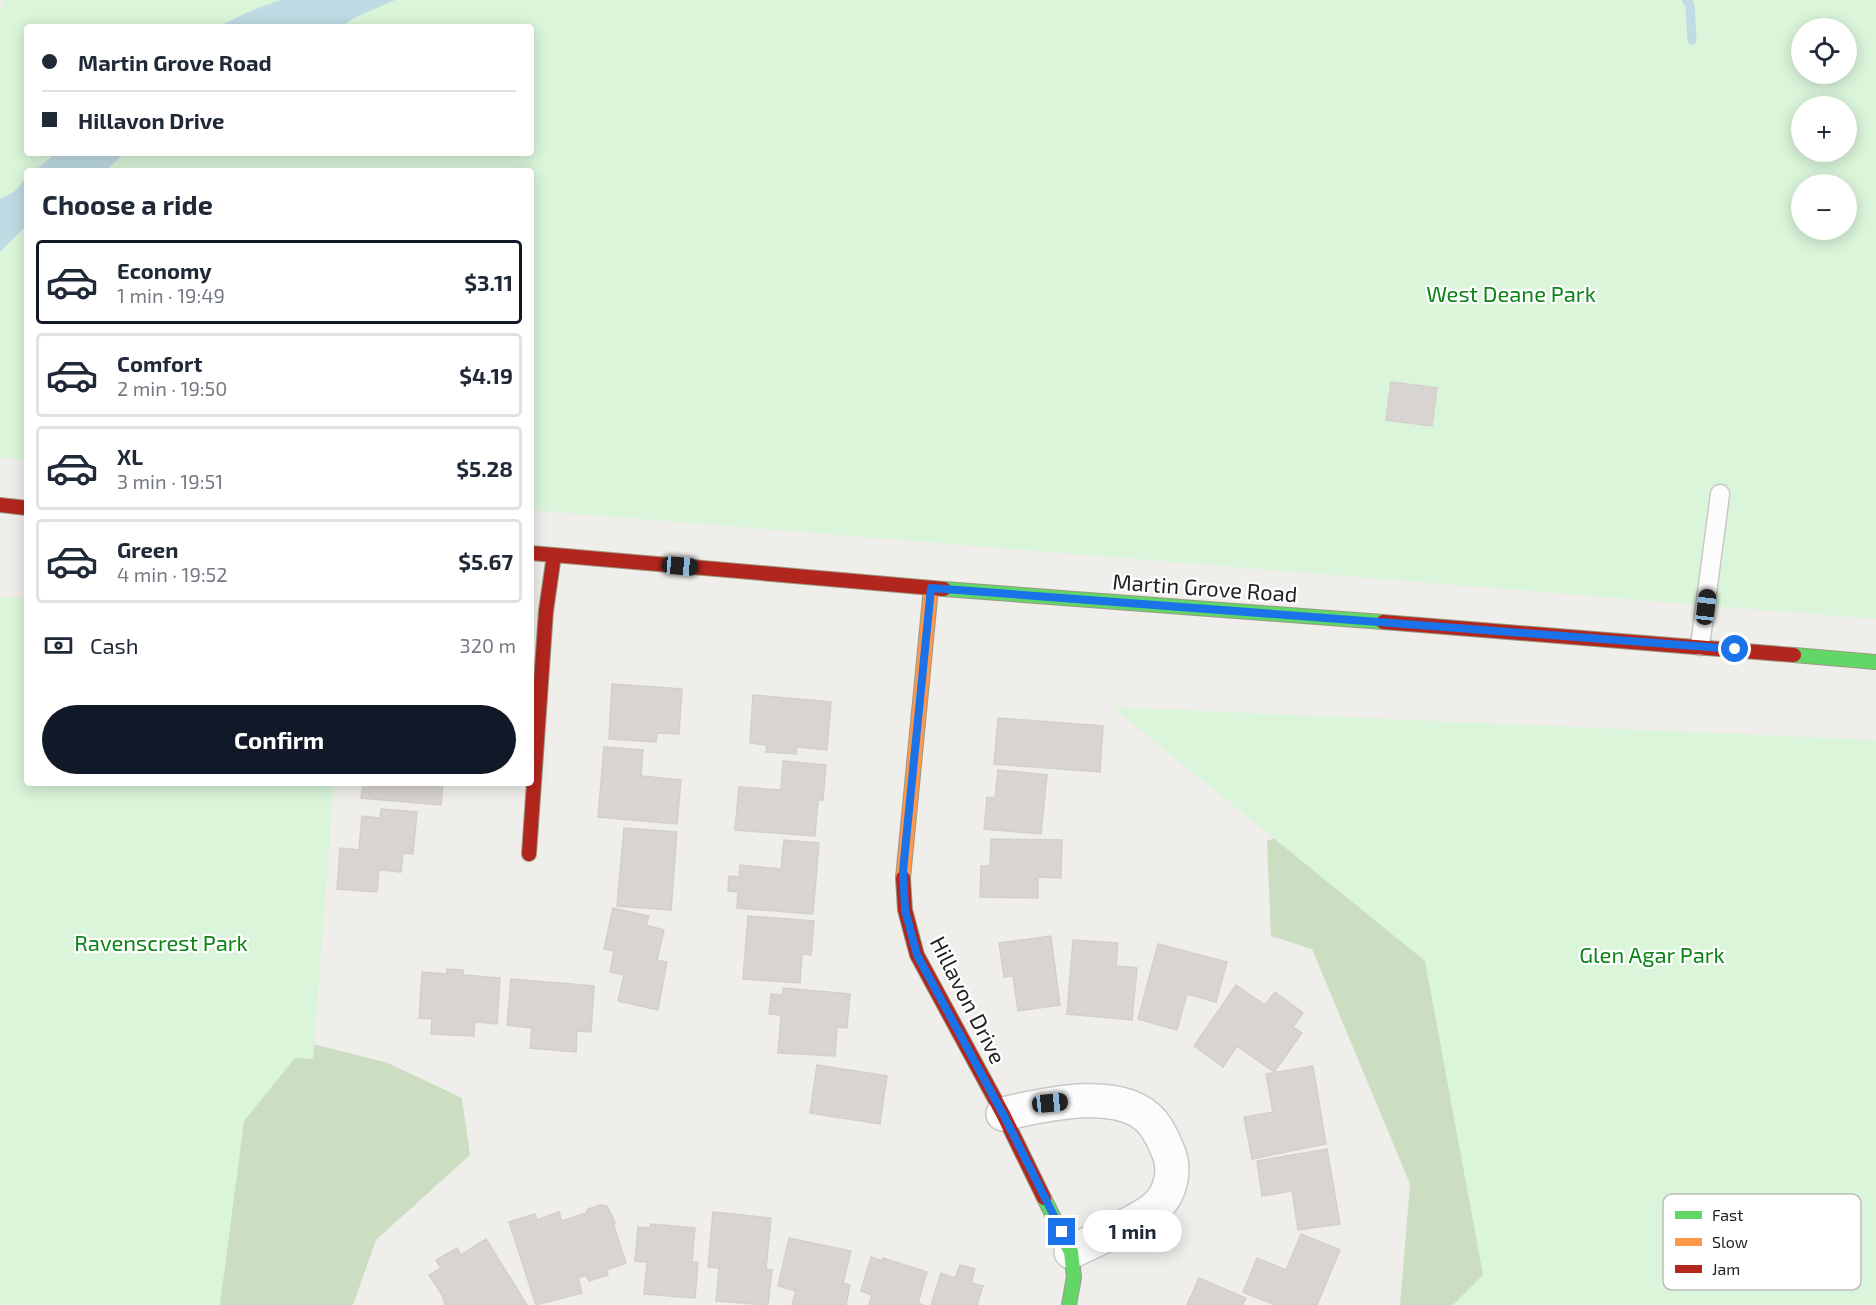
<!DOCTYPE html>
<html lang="en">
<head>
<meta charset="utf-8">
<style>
	:root { --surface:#fff; --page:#f6f6f7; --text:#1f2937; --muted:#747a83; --line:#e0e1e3; --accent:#111827 }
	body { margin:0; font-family:"Exo 2",sans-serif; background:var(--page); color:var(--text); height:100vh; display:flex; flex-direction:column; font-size:22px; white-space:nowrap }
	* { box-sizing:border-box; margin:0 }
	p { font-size:20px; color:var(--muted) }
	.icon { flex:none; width:33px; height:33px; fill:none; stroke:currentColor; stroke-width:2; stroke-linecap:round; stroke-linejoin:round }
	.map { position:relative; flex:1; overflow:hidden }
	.sheet { position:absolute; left:24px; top:168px; width:510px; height:618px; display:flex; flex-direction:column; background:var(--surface); border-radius:6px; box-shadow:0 3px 15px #0003 }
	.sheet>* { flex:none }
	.hud { position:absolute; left:24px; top:24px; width:510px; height:132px; border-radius:6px; box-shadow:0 3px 15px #0003; display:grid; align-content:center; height:132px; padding:0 18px; background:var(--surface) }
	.fabs { position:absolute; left:1791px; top:18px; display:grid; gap:12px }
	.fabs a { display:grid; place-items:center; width:66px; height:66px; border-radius:50%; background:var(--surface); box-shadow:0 3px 15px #0003; font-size:30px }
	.end { position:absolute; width:27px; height:27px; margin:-14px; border:8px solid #1a73e8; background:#fff; box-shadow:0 0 0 3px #fff }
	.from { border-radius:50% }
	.bubble { position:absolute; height:42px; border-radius:21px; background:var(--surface); box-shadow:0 3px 15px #0003; font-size:20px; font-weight:700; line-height:42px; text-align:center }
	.car { position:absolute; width:18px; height:36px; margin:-18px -9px; border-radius:8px; box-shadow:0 0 4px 2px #0007; background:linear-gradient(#222 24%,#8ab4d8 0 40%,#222 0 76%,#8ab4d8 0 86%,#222 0) }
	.hud b { display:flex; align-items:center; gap:21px; height:57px; font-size:22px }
	.hud b+b { border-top:2px solid var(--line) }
	.hud i { width:15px; height:15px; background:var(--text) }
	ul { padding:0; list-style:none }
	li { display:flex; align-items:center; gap:18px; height:84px; margin:0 12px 9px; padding:0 6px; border:3px solid var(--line); border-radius:6px }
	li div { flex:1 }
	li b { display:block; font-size:22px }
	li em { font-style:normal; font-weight:700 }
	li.active { border-color:var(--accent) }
	li>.icon { width:54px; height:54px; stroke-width:1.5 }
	h2 { padding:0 18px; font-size:27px; line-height:72px }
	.pay { display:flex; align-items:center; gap:15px; height:66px; padding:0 18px; font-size:22px }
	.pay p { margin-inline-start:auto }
	.cta { display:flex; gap:12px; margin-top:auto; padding:12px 18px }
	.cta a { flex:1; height:69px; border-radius:36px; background:var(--accent); color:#fff; font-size:24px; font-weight:700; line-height:69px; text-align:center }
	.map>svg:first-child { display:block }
	.forest { fill:#cbdec1 }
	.park { fill:#daf5da; fill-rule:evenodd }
	.water { fill:#bfdbe3 }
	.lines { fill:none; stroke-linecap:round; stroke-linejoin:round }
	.stream { stroke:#bfdbe3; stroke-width:9 }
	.building { fill:#d7d4d2; stroke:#d3d0cc; stroke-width:1.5 }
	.lane-casing { stroke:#c9c8c7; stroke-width:21 }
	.street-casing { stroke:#c9c8c7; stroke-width:36 }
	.fast-casing { stroke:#999a82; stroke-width:16 }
	.slow-casing { stroke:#999a82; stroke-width:16 }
	.jam-casing { stroke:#999a82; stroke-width:16 }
	.lane { stroke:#fdfcfc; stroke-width:18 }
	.street { stroke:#fdfcfc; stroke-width:33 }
	.fast { stroke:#63d668; stroke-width:14 }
	.slow { stroke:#ff974d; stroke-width:14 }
	.jam { stroke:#b3261e; stroke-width:14 }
	.route { stroke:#1a73e8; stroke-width:8 }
	.labels { text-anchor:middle; stroke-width:4.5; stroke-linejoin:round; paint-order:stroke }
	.park-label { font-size:22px; fill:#0c8416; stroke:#fff }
	.street-label { font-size:22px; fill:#222; stroke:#fff }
	.key { fill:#fff; stroke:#bdbdbd; stroke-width:1.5 }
	.key-label { font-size:16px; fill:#222 }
</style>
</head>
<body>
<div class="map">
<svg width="1876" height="1305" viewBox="0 0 1876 1305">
	<rect width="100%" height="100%" fill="#f0eeeb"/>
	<path class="forest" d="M 1292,831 L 1444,888 L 1603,1305 L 1400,1305 L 1410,1184 L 1312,949 L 1271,936 L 1267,841 Z
		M 305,1042 L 388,1063 L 462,1098 L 470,1155 L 376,1240 L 353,1305 L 0,1305 Z"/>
	<path class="park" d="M 5,0 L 1876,0 L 1876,619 L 531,510 L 531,171 L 27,171 L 27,460 L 0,457 L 0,10 ZM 27,27 L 531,27 L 531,153 L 27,153 ZM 1802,28 L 1846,28 L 1846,74 L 1802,74 ZM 1802,106 L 1846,106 L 1846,152 L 1802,152 ZM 1802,184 L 1846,184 L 1846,230 L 1802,230 Z
		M 0,597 L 27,598 L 27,783 L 334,783 L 313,1059 L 295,1058 L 244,1121 L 220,1305 L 0,1305 Z
		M 1112,707 L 1876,740 L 1876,1305 L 1453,1305 L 1483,1275 L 1425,961 Z"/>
	<path class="water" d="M 281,0 L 395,0 L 352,19 L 341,27 L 217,27 L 255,9 Z
		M 57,153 L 125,153 L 105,171 L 34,171 Z
		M 27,177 L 27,225 L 0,252 L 0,199 L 15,191 Z"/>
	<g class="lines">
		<path class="stream" d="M 1686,0 L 1690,5 L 1692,40"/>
	</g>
	<path class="building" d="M 1391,382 L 1437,388 L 1432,426 L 1386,420 Z
		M 612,684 L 682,689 L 679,734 L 657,733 L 656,742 L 609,739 Z
		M 753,695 L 831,702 L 827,750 L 797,747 L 796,754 L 766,752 L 767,745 L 750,743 Z
		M 998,718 L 1103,726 L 1100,772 L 994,764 Z
		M 604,747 L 643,750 L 641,776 L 681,780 L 677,824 L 598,817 Z
		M 783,761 L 826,765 L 823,800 L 818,800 L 815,836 L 735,830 L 739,787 L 781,790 Z
		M 998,770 L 1047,775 L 1041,834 L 984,829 L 987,797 L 995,798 Z
		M 363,783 L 443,783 L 441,805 L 361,798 Z
		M 381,809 L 417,812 L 413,854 L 403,853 L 401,872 L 379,870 L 377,892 L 337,889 L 340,848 L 359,850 L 362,816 L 380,818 Z
		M 624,828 L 677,832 L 671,910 L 617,906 Z
		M 991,839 L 1062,840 L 1061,878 L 1038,877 L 1038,898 L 980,897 L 981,866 L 990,866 Z
		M 784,840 L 819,843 L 813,914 L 737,908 L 738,892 L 728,891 L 729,876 L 739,877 L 740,865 L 781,869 Z
		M 613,908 L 649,916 L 646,925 L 664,930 L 657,960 L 667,962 L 658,1010 L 618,1001 L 624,975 L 610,972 L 614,951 L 604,949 Z
		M 748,916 L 814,921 L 811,955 L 802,954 L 800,983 L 743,979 Z
		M 1051,936 L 1060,1005 L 1018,1011 L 1013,976 L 1004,977 L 999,943 Z
		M 1073,940 L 1118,943 L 1116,966 L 1137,968 L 1132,1020 L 1067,1014 Z
		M 1158,944 L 1227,962 L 1216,1002 L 1187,994 L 1177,1030 L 1138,1019 Z
		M 447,969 L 463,970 L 463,975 L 500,978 L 497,1024 L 475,1022 L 474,1036 L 431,1034 L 432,1019 L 419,1018 L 422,972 L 447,974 Z
		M 511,979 L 594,986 L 591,1032 L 577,1031 L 576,1052 L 530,1048 L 532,1028 L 507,1025 Z
		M 1236,985 L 1265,1005 L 1275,992 L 1303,1013 L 1293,1027 L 1302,1033 L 1274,1072 L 1237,1046 L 1223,1067 L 1194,1046 Z
		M 783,988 L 850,994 L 847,1028 L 837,1027 L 835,1056 L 778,1053 L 781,1015 L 769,1014 L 771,994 L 783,995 Z
		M 817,1065 L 887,1076 L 880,1124 L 810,1113 Z
		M 1313,1066 L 1326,1144 L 1252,1159 L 1244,1117 L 1273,1112 L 1266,1074 Z
		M 1327,1149 L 1340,1224 L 1298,1230 L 1292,1191 L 1262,1196 L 1257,1161 Z
		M 600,1205 L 607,1206 L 615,1222 L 614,1226 L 626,1263 L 606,1270 L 608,1275 L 589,1281 L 586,1275 L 578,1278 L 582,1293 L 536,1305 L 509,1222 L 535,1214 L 537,1220 L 559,1212 L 562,1221 L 586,1213 L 588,1209 Z
		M 713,1212 L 771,1218 L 766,1269 L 772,1270 L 768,1305 L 716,1301 L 719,1268 L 708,1267 Z
		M 651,1224 L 695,1228 L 692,1262 L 698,1262 L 695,1298 L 644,1294 L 647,1262 L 635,1261 L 638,1227 L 650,1228 Z
		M 1301,1234 L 1340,1250 L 1317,1305 L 1275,1305 L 1243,1292 L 1257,1258 L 1286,1270 Z
		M 789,1238 L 851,1251 L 843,1283 L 850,1285 L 846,1305 L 792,1305 L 796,1291 L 778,1286 Z
		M 486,1239 L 527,1305 L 445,1305 L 442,1295 L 429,1275 L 441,1268 L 436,1260 L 457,1248 L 461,1255 Z
		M 871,1257 L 883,1261 L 883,1258 L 927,1272 L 918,1303 L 924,1305 L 869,1305 L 872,1295 L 861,1291 Z
		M 960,1265 L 975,1269 L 971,1283 L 983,1286 L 977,1305 L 931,1305 L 941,1273 L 955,1278 Z
		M 1199,1278 L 1246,1298 L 1242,1305 L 1187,1305 Z"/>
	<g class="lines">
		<defs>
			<path id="lane" d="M 1700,646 L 1720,494"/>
			<path id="street" d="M 1003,1114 C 1042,1105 1123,1085 1153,1123 C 1159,1131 1164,1141 1168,1151 C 1176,1169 1171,1193 1157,1206 C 1142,1221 1092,1241 1071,1252"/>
			<path id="fast" d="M 944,589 L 1383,622
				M 1794,655 L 1876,662
				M 1044,1198 L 1071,1252 L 1074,1277 L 1069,1305"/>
			<path id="slow" d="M 903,878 L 931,588"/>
			<path id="jam" d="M 0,505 L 27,508
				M 531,553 L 944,589
				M 1383,622 L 1794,655
				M 529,854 L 546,611 L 554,555
				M 903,878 L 905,910 L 917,955 L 1003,1114 L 1044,1198"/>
		</defs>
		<use href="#lane" class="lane-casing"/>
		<use href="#street" class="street-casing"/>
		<use href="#fast" class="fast-casing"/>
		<use href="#slow" class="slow-casing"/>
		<use href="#jam" class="jam-casing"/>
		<use href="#lane" class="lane"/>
		<use href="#street" class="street"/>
		<use href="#fast" class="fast"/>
		<use href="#slow" class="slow"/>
		<use href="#jam" class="jam"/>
	</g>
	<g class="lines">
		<path class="route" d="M 1062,1232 L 1003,1114 L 917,955 L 905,910 L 903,871 L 931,588 L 1735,649"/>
	</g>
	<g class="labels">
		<g class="park-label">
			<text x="1511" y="302">West Deane Park</text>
			<text x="161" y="951">Ravenscrest Park</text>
			<text x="1652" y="963">Glen Agar Park</text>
		</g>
		<g class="street-label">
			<text transform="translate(1205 588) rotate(4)" y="8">Martin Grove Road</text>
			<text transform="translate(968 1000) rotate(63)" y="8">Hillavon Drive</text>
		</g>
	</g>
	<rect x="1663" y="1194" width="198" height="96" rx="9" class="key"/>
	<rect x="1675" y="1211" width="27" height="8" fill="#63d668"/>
	<rect x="1675" y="1238" width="27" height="8" fill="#ff974d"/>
	<rect x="1675" y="1265" width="27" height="8" fill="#b3261e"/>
	<g class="key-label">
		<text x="1712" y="1221">Fast</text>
		<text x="1712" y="1248">Slow</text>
		<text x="1712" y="1275">Jam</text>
	</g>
</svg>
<div class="fabs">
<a><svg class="icon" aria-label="locate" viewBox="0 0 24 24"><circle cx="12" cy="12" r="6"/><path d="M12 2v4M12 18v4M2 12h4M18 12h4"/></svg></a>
<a>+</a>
<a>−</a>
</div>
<i class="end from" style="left:1735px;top:649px"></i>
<i class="end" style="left:1062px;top:1232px"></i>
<div class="bubble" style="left:1083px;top:1210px;width:99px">1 min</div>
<i class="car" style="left:680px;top:566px;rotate:95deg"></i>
<i class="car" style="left:1706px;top:607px;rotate:7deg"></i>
<i class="car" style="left:1050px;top:1103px;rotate:84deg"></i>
<div class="hud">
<b><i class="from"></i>Martin Grove Road</b>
<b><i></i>Hillavon Drive</b>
</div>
<section class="sheet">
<h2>Choose a ride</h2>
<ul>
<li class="active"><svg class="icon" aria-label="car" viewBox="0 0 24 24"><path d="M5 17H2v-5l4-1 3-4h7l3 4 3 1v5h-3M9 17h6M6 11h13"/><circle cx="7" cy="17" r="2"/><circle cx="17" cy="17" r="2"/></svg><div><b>Economy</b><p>1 min · 19:49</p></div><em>$3.11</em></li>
<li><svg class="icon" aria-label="car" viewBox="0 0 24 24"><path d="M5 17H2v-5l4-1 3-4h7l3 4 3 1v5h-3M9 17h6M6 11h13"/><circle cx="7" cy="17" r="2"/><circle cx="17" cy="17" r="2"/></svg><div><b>Comfort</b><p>2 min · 19:50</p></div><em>$4.19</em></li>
<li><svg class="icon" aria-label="car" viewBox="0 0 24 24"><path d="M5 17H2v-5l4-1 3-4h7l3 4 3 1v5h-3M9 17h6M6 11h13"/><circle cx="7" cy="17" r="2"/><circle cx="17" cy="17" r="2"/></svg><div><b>XL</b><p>3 min · 19:51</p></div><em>$5.28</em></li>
<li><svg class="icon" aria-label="car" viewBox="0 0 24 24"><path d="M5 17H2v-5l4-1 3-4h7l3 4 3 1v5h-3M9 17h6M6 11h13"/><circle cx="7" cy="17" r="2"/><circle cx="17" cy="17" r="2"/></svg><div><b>Green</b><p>4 min · 19:52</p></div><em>$5.67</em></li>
</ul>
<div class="pay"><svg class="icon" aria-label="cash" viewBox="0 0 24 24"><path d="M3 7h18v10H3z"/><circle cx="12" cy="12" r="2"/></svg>Cash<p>320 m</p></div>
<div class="cta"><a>Confirm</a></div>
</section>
</div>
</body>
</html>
